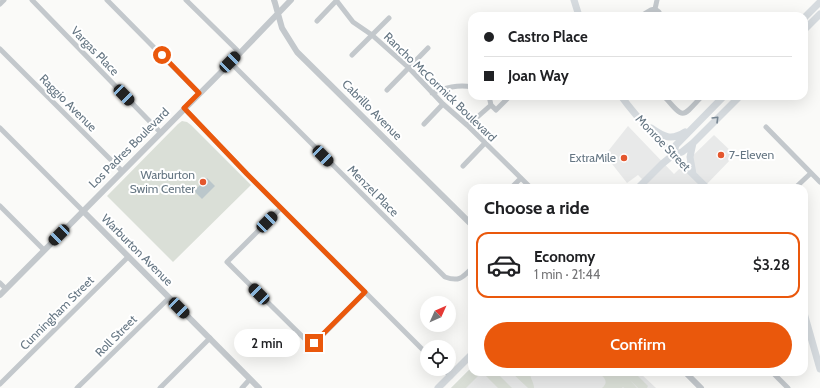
<!DOCTYPE html>
<html lang="en">
<head>
<meta charset="utf-8">
<style>
	:root { --surface:#fff; --page:#f6f6f6; --text:#202124; --muted:#757577; --line:#e0e0e0; --accent:#ea580c }
	body { margin:0; font-family:Cabin,sans-serif; background:var(--page); color:var(--text); height:100vh; display:flex; flex-direction:column; font-size:15px; white-space:nowrap }
	* { box-sizing:border-box; margin:0 }
	p { font-size:13px; color:var(--muted) }
	.icon { flex:none; width:22px; height:22px; fill:none; stroke:currentColor; stroke-width:2; stroke-linecap:round; stroke-linejoin:round }
	.map { position:relative; flex:1; overflow:hidden }
	.drawer { position:absolute; left:468px; top:184px; width:340px; height:192px; display:flex; flex-direction:column; background:var(--surface); border-radius:12px; box-shadow:0 4px 16px #0002 }
	.drawer>* { flex:none }
	.top-card { position:absolute; left:468px; top:12px; width:340px; height:88px; border-radius:12px; box-shadow:0 4px 16px #0002; display:grid; align-content:center; height:88px; padding:0 16px; background:var(--surface) }
	.needle { width:26px; rotate:45deg }
	.tools { position:absolute; left:420px; top:296px; display:grid; gap:8px }
	.tools a { display:grid; place-items:center; width:36px; height:36px; border-radius:50%; background:var(--surface); box-shadow:0 4px 16px #0002; font-size:20px }
	.end { position:absolute; width:18px; height:18px; margin:-9px; border:5px solid #ea580c; background:#fff; box-shadow:0 0 0 2px #fff }
	.from { border-radius:50% }
	.bubble { position:absolute; height:28px; border-radius:14px; background:var(--surface); box-shadow:0 4px 16px #0002; font-size:13px; font-weight:600; line-height:28px; text-align:center }
	.car { position:absolute; width:12px; height:24px; margin:-12px -6px; border-radius:5px; box-shadow:0 0 3px 1px #0007; background:linear-gradient(#222 24%,#8ab4d8 0 40%,#222 0 76%,#8ab4d8 0 86%,#222 0) }
	.top-card b { display:flex; align-items:center; gap:14px; height:38px; font-size:15px }
	.top-card b+b { border-top:1px solid var(--line) }
	.top-card i { width:10px; height:10px; background:var(--text) }
	ul { padding:0; list-style:none }
	li { display:flex; align-items:center; gap:12px; height:66px; margin:0 8px 6px; padding:0 8px; border:2px solid transparent; border-radius:12px }
	li div { flex:1 }
	li b { display:block; font-size:15px }
	li em { font-style:normal; font-weight:600 }
	li.on { border-color:var(--accent) }
	li>.icon { width:36px; height:36px; stroke-width:1.5 }
	h2 { padding:0 16px; font-size:18px; line-height:48px }
	.button { display:flex; gap:8px; margin-top:auto; padding:8px 16px }
	.button a { flex:1; height:46px; border-radius:24px; background:var(--accent); color:#fff; font-size:16px; font-weight:600; line-height:46px; text-align:center }
	.map>svg:first-child { display:block }
	.built { fill:#e8e9e9 }
	.green { fill:#dadfd7 }
	.water { fill:#bbc7cb }
	.lines { fill:none; stroke-linecap:round; stroke-linejoin:round }
	.minor { stroke:#c3c8cc; stroke-width:5 }
	.tertiary { stroke:#c3c8cc; stroke-width:6 }
	.secondary { stroke:#d6dbdf; stroke-width:7 }
	.oneway { stroke:#768591 }
	.route { stroke:#ea580c; stroke-width:5 }
	.poi-dot { fill:#e4572e; stroke:#fff; stroke-width:1.5 }
	.labels { text-anchor:middle; stroke-width:4; stroke-linejoin:round; paint-order:stroke }
	.street-label { font-size:12px; fill:#657683; stroke:#fff }
	.poi-label { font-size:12px; fill:#657683; stroke:#fff; text-anchor:end }
</style>
</head>
<body>
<div class="map">
<svg width="820" height="388" viewBox="0 0 820 388">
	<rect width="100%" height="100%" fill="#fafaf8"/>
	<path class="built" d="M 628,126 L 674,174 L 714,135 L 735,155 L 703,188 L 651,188 L 638,175 L 627,183 L 605,155 Z
		M 472,367 L 472,372 L 639,372 L 656,388 L 451,388 Z"/>
	<path class="green" d="M 182,121 L 187,122 L 191,125 L 251,185 L 173,262 L 107,196 L 178,124 Z
		M 472,367 L 472,372 L 482,372 L 466,388 L 451,388 Z
		M 484,372 L 496,372 L 512,388 L 498,388 L 483,373 Z
		M 511,372 L 520,372 L 522,373 L 524,372 L 530,372 C 530,379 534,382 534,388 L 528,388 Z
		M 598,372 L 638,372 L 636,374 L 648,386 L 647,388 L 638,388 L 630,380 L 637,388 L 624,388 L 623,387 L 622,388 L 602,388 C 610,381 603,377 598,372 Z"/>
	<path class="water" d="M 207,178 L 215,186 L 202,199 L 194,191 Z"/>
	<g class="lines">
		<path class="minor" d="M 32,0 L 161,133
			M 107,0 L 199,93
			M 186,0 L 240,53
			M 336,0 L 353,22 L 372,35 L 409,68 L 443,104 L 467,125 L 531,188
			M 0,4 L 4,0
			M 655,9 L 657,0
			M 655,9 L 659,12 L 661,16
			M 641,16 L 651,10 L 655,9
			M 317,21 L 337,0
			M 0,49 L 122,171
			M 352,55 L 389,18
			M 230,62 L 445,277 C 459,282 462,278 472,268
			M 387,90 L 428,48
			M 432,93 C 445,88 458,84 472,87
			M 664,96 C 684,119 681,119 702,96
			M 491,105 L 496,110 L 510,96
			M 184,108 L 247,174 L 427,354
			M 424,124 L 443,104
			M 467,125 L 474,120 L 491,105 L 489,96
			M 766,127 L 820,182
			M 0,128 L 83,211
			M 463,166 L 485,143
			M 511,188 L 521,178
			M 795,188 L 811,173
			M 0,206 L 44,250
			M 281,208 L 227,262 L 312,346 L 365,292
			M 0,283 L 6,289
			M 443,369 L 451,376
			M 772,372 L 788,388
			M 0,384 L 128,257
			M 77,388 L 169,298
			M 160,388 L 210,338
			M 242,388 L 250,379"/>
		<path class="tertiary" d="M 274,0 L 275,3 L 282,28 L 297,52 L 472,225
			M 83,211 L 259,388
			M 0,295 L 240,53 L 291,0
			M 685,372 L 701,388"/>
		<path class="secondary" d="M 574,0 L 579,16
			M 804,18 L 820,2
			M 804,30 L 820,14
			M 621,96 C 646,130 677,158 707,188
			M 651,128 C 664,137 671,141 685,132
			M 673,155 L 676,145 L 724,96
			M 693,174 L 690,157 L 693,143
			M 638,188 L 662,164 L 673,155 L 682,152 L 693,143 L 740,96
			M 804,313 L 820,369
			M 438,388 L 472,354"/>
	</g>
	<defs><path id="oneway-chevron" d="M-2-3.5L2.5 0L-2 3.5" fill="none" stroke-width="1.6" stroke-linecap="round" stroke-linejoin="round"/></defs>
	<use class="oneway" href="#oneway-chevron" transform="translate(716 119) rotate(-45)"/>
	<g class="lines">
		<path class="route" d="M 162,55 L 199,93 L 184,108 L 247,174 L 365,292 L 314,343"/>
	</g>
	<g class="poi-dot">
		<circle cx="721" cy="155" r="4"/>
		<circle cx="624" cy="158" r="4"/>
		<circle cx="203" cy="182" r="4"/>
	</g>
	<g class="labels">
		<g class="street-label">
			<text transform="translate(95 51) rotate(46)" y="4">Vargas Place</text>
			<text transform="translate(440 87) rotate(44)" y="4">Rancho McCormick Boulevard</text>
			<text transform="translate(68 103) rotate(45)" y="4">Raggio Avenue</text>
			<text transform="translate(372 110) rotate(45)" y="4">Cabrillo Avenue</text>
			<text transform="translate(663 143) rotate(46)" y="4">Monroe Street</text>
			<text transform="translate(129 148) rotate(-45)" y="4">Los Padres Boulevard</text>
			<text transform="translate(373 191) rotate(45)" y="4">Menzel Place</text>
			<text transform="translate(137 250) rotate(45)" y="4">Warburton Avenue</text>
			<text transform="translate(57 313) rotate(-45)" y="4">Cunningham Street</text>
			<text transform="translate(116 336) rotate(-45)" y="4">Roll Street</text>
		</g>
		<g class="poi-label">
			<text x="729" y="159" text-anchor="start">7-Eleven</text>
			<text x="616" y="162">ExtraMile</text>
			<text x="195" y="179">Warburton<tspan x="195" dy="14">Swim Center</tspan></text>
		</g>
	</g>
</svg>
<div class="tools">
<a><svg class="needle" viewBox="-14 -14 28 28"><path d="M0-13l5 13h-10z" fill="#e53935"/><path d="M0 13l5-13h-10z" fill="#757577"/></svg></a>
<a><svg class="icon" aria-label="locate" viewBox="0 0 24 24"><circle cx="12" cy="12" r="6"/><path d="M12 2v4M12 18v4M2 12h4M18 12h4"/></svg></a>
</div>
<i class="end from" style="left:162px;top:55px"></i>
<i class="end" style="left:314px;top:343px"></i>
<div class="bubble" style="left:234px;top:329px;width:66px">2 min</div>
<i class="car" style="left:230px;top:62px;rotate:45deg"></i>
<i class="car" style="left:124px;top:95px;rotate:136deg"></i>
<i class="car" style="left:323px;top:156px;rotate:135deg"></i>
<i class="car" style="left:267px;top:222px;rotate:45deg"></i>
<i class="car" style="left:59px;top:235px;rotate:225deg"></i>
<i class="car" style="left:259px;top:294px;rotate:315deg"></i>
<i class="car" style="left:179px;top:308px;rotate:135deg"></i>
<div class="top-card">
<b><i class="from"></i>Castro Place</b>
<b><i></i>Joan Way</b>
</div>
<section class="drawer">
<h2>Choose a ride</h2>
<ul>
<li class="on"><svg class="icon" aria-label="car" viewBox="0 0 24 24"><path d="M5 17H2v-5l4-1 3-4h7l3 4 3 1v5h-3M9 17h6M6 11h13"/><circle cx="7" cy="17" r="2"/><circle cx="17" cy="17" r="2"/></svg><div><b>Economy</b><p>1 min · 21:44</p></div><em>$3.28</em></li>
</ul>
<div class="button"><a>Confirm</a></div>
</section>
</div>
</body>
</html>
